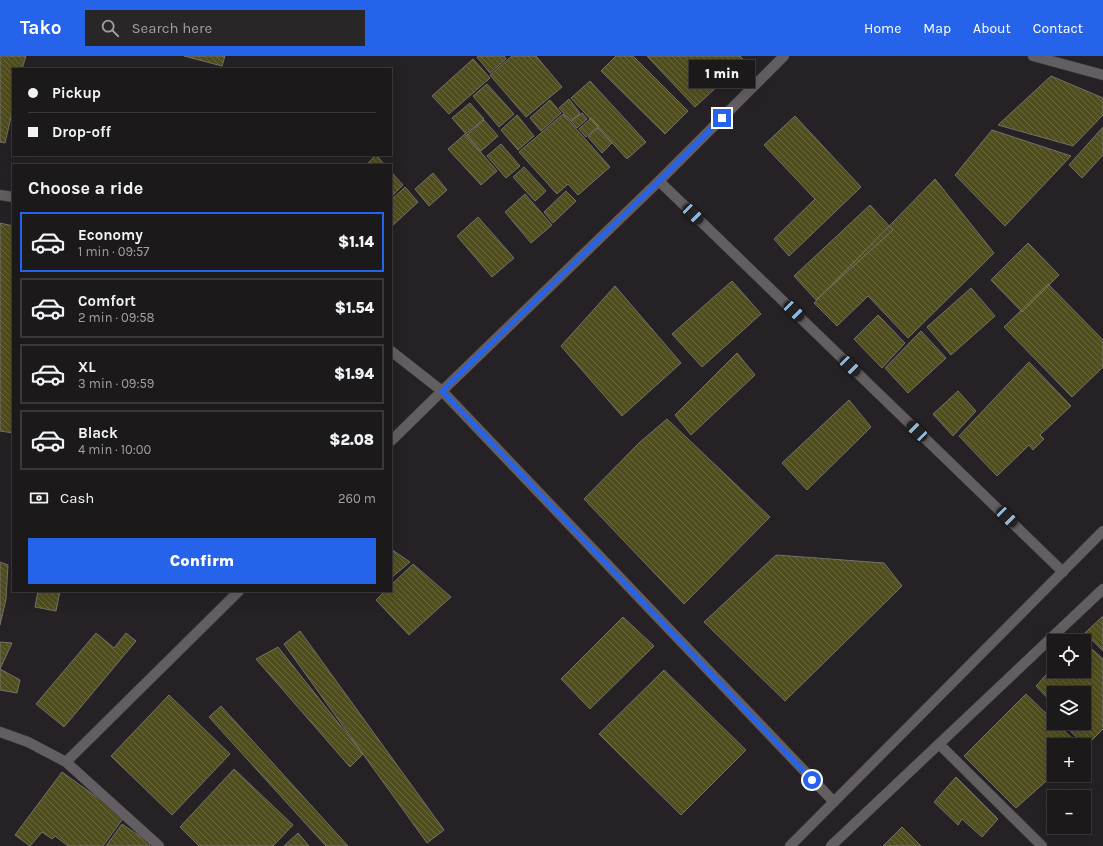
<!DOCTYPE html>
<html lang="en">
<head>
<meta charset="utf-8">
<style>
	:root { --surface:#1c191b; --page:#292628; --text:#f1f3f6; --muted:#a0a0a3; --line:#3a383a; --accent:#2563eb }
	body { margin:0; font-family:Karla,sans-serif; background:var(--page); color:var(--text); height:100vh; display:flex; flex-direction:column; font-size:15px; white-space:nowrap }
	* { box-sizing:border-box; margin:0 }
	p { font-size:13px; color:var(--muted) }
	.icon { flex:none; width:22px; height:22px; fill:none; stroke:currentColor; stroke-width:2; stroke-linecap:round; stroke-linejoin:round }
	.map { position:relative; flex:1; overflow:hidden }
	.side { position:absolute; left:12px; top:108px; width:380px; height:428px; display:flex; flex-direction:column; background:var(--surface); border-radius:0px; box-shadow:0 4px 16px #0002,0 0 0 1px var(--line) }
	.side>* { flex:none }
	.top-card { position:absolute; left:12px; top:12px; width:380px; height:88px; border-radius:0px; box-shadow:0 4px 16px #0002,0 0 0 1px var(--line); display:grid; align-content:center; height:88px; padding:0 16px; background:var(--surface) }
	.fabs { position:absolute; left:1047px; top:578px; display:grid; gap:8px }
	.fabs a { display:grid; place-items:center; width:44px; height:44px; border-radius:0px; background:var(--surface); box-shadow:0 4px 16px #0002,0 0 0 1px var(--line); font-size:20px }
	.end { position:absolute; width:18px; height:18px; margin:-9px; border:5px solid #2563eb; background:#fff; box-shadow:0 0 0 2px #fff }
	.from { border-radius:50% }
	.bubble { position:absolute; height:28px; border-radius:0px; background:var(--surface); box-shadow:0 4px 16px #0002,0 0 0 1px var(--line); font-size:13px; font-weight:800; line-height:28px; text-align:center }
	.car { position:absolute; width:12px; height:24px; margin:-12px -6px; border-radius:5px; box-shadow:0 0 3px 1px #0007; background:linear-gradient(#222 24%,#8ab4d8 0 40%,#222 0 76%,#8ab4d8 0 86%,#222 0) }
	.top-card b { display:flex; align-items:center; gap:14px; height:38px; font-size:15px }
	.top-card b+b { border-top:1px solid var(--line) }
	.top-card i { width:10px; height:10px; background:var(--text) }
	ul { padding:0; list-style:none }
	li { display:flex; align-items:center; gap:12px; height:60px; margin:0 8px 6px; padding:0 8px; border:2px solid var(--line); border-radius:0px }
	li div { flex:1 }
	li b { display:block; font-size:15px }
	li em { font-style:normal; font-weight:800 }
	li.active { border-color:var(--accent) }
	li>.icon { width:36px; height:36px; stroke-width:1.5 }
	h2 { padding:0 16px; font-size:18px; line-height:48px }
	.pay { display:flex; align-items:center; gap:10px; height:44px; padding:0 16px; font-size:15px }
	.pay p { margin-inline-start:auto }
	.action { display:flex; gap:8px; margin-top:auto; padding:8px 16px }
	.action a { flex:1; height:46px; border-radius:0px; background:var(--accent); color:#fff; font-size:16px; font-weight:800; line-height:46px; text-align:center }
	header { display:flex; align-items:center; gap:24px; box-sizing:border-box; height:56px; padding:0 20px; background:var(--accent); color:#fff }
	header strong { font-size:19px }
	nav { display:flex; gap:22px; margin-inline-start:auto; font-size:14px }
	.search { width:280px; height:36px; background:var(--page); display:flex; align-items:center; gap:10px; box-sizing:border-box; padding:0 14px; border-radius:0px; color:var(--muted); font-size:15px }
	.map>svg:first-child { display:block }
	.building { fill:url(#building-back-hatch); stroke:#72726c }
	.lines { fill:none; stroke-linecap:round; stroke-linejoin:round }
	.minor-casing { stroke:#3f3b3e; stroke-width:11 }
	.tertiary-casing { stroke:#3f3b3e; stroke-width:11 }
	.minor { stroke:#635e61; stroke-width:10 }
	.tertiary { stroke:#635e61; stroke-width:10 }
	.route { stroke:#2563eb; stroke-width:5 }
</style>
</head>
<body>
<header>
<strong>Tako</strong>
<div class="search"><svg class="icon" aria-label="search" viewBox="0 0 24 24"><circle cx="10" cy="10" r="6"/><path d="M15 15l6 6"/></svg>Search here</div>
<nav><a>Home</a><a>Map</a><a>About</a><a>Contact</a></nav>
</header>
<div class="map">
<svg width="1103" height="790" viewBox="0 0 1103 790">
	<defs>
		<pattern id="building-back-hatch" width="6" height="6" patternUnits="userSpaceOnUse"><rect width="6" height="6" fill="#504e1d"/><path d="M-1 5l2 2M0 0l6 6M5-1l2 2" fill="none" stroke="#69673d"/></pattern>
	</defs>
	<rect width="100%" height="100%" fill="#252124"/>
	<path class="building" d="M 0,0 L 26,0 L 22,13 L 13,13 L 13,52 L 5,87 L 0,86 Z
		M 184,0 L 225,0 L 222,10 Z
		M 478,0 L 504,0 L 506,3 L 490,17 L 477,1 Z
		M 512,0 L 536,0 L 562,31 L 526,61 L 490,19 Z
		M 616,0 L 633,0 L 688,55 L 665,78 L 601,15 Z
		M 647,0 L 740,0 L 745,5 L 695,51 Z
		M 473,3 L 490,22 L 449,58 L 432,40 Z
		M 1051,20 L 1103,42 L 1103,59 L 1073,90 L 998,69 Z
		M 590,25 L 646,86 L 627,103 L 571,42 Z
		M 487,28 L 514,58 L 499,71 L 473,40 Z
		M 569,43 L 580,57 L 571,65 L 559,52 Z
		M 550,44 L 561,57 L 541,75 L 530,62 Z
		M 470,47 L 484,63 L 466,78 L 452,62 Z
		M 582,57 L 587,63 L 577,72 L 571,65 Z
		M 563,58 L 610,111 L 578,139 L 568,128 L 557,138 L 519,96 Z
		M 517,59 L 534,80 L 518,94 L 501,74 Z
		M 795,60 L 861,131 L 789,200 L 774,183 L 815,143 L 764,89 Z
		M 591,62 L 599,70 L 586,81 L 579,73 Z
		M 484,64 L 498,80 L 481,95 L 467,79 Z
		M 1103,71 L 1103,99 L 1082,122 L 1069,109 Z
		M 598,72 L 612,87 L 602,97 L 588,81 Z
		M 992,74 L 1071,100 L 1005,170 L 955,119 Z
		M 465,78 L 497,115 L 481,129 L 448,93 Z
		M 501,88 L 520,110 L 506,122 L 487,100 Z
		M 376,99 L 385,109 L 366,109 Z
		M 524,111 L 546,135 L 535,145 L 513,121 Z
		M 391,116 L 403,129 L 391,141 Z
		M 433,117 L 447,134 L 429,150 L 415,133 Z
		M 935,123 L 994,197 L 908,282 L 868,240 L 837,270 L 814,247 Z
		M 405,131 L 418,146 L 391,171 L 391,144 Z
		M 566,135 L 576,145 L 553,167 L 544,156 Z
		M 525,138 L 552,169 L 531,187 L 505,156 Z
		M 870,149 L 893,174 L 816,244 L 794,220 Z
		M 478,161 L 514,202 L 492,221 L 457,180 Z
		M 0,167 L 13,170 L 13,377 L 0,375 Z
		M 1028,187 L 1059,219 L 1022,256 L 991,224 Z
		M 732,225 L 761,258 L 702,311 L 672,278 Z
		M 1048,228 L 1103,284 L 1103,311 L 1072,341 L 1004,271 Z
		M 615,230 L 681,307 L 622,360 L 561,290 Z
		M 971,232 L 995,260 L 951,299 L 927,271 Z
		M 878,259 L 905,287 L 882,312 L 854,283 Z
		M 921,275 L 946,302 L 908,337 L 885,312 Z
		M 737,297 L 755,319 L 691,379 L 675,359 Z
		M 1029,306 L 1071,350 L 1040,379 L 1044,383 L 1033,394 L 1029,389 L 997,420 L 959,380 Z
		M 958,335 L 976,355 L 953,380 L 933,358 Z
		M 849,344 L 871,371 L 807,434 L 782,407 Z
		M 667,363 L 770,461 L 684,548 L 584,443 L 639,387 Z
		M 391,493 L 410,506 L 391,522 Z
		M 776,499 L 884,507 L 902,530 L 785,645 L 704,566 Z
		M 0,506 L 8,509 L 6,543 L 0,569 Z
		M 413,508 L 451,541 L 409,579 L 376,544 L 385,535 L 391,535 L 391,529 Z
		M 38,535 L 60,535 L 56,555 L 35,551 Z
		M 1103,560 L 1103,595 L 1085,577 Z
		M 623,561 L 654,590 L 590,653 L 561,623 Z
		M 300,575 L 444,774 L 427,787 L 284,588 Z
		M 96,577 L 114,592 L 126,577 L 136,585 L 64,671 L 36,648 Z
		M 0,586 L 12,587 L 0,613 L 20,624 L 17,637 L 0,634 Z
		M 1084,586 L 1103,603 L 1103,673 L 1086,690 L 1062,667 L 1084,667 L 1084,637 L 1054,637 L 1054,649 L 1036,630 L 1054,610 L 1054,615 L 1084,615 Z
		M 278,591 L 363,698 L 350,711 L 256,603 Z
		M 664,614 L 746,694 L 681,759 L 599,678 Z
		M 1026,638 L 1054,665 L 1054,667 L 1056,667 L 1079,689 L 1054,689 L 1054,718 L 1016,752 L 964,700 Z
		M 169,639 L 230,698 L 172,759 L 111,700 Z
		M 221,650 L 348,790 L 326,790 L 209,661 Z
		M 234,713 L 293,769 L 273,790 L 199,790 L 180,771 Z
		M 62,716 L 124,761 L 103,790 L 68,790 L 55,780 L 52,783 L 42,776 L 30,790 L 15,779 Z
		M 956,721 L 998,763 L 982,781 L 962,763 L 958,769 L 934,746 Z
		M 122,768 L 151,788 L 149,790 L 106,790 Z
		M 902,771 L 921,790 L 883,790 Z
		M 298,777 L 309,790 L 284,790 Z"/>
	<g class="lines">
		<defs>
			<path id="minor" d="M 1033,0 L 1103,19
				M 659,125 L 784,0
				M 0,139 L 13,141
				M 391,295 L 442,335 L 659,125 L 1063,516
				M 391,385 L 442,335 L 834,746
				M 0,676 L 28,686 L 66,706 L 159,790
				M 939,688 L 1042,790
				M 66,706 L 239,535"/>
			<path id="tertiary" d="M 790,790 L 1103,475
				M 831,790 L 1103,533"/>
		</defs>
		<use href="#minor" class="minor-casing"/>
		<use href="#tertiary" class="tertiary-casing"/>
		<use href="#minor" class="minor"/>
		<use href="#tertiary" class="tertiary"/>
	</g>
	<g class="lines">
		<path class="route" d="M 722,62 L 659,125 L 442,335 L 812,724"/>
	</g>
</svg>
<div class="fabs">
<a><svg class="icon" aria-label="locate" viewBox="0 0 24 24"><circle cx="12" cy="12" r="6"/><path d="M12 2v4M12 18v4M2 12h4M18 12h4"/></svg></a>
<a><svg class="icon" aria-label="layers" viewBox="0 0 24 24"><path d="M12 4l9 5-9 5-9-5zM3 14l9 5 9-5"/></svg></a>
<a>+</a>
<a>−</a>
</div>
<i class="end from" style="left:812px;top:724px"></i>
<i class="end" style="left:722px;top:62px"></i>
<div class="bubble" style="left:689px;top:4px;width:66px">1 min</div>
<i class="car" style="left:693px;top:158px;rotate:134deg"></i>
<i class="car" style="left:794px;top:255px;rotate:134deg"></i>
<i class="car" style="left:850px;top:310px;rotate:134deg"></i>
<i class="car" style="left:917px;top:375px;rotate:314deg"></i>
<i class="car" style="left:1007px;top:461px;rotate:134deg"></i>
<div class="top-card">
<b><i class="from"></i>Pickup</b>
<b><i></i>Drop-off</b>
</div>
<section class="side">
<h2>Choose a ride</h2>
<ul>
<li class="active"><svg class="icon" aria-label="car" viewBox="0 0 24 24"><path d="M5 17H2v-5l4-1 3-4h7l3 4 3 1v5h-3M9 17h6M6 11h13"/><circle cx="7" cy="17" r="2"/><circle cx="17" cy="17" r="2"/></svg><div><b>Economy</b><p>1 min · 09:57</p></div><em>$1.14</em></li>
<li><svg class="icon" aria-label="car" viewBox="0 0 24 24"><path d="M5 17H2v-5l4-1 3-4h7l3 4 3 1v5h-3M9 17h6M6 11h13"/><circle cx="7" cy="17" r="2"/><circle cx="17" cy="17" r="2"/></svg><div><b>Comfort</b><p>2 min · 09:58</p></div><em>$1.54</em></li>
<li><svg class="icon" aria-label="car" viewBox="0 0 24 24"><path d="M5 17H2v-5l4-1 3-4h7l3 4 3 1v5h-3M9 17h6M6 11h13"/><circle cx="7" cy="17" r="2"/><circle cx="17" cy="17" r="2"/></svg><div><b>XL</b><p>3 min · 09:59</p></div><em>$1.94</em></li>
<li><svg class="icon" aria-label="car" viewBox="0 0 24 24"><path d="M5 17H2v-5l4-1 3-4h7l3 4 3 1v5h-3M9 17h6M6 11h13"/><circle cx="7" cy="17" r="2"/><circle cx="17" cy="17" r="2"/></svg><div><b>Black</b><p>4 min · 10:00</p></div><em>$2.08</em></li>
</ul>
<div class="pay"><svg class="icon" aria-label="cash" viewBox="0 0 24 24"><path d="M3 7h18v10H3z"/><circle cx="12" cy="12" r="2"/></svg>Cash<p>260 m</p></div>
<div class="action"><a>Confirm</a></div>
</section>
</div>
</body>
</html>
